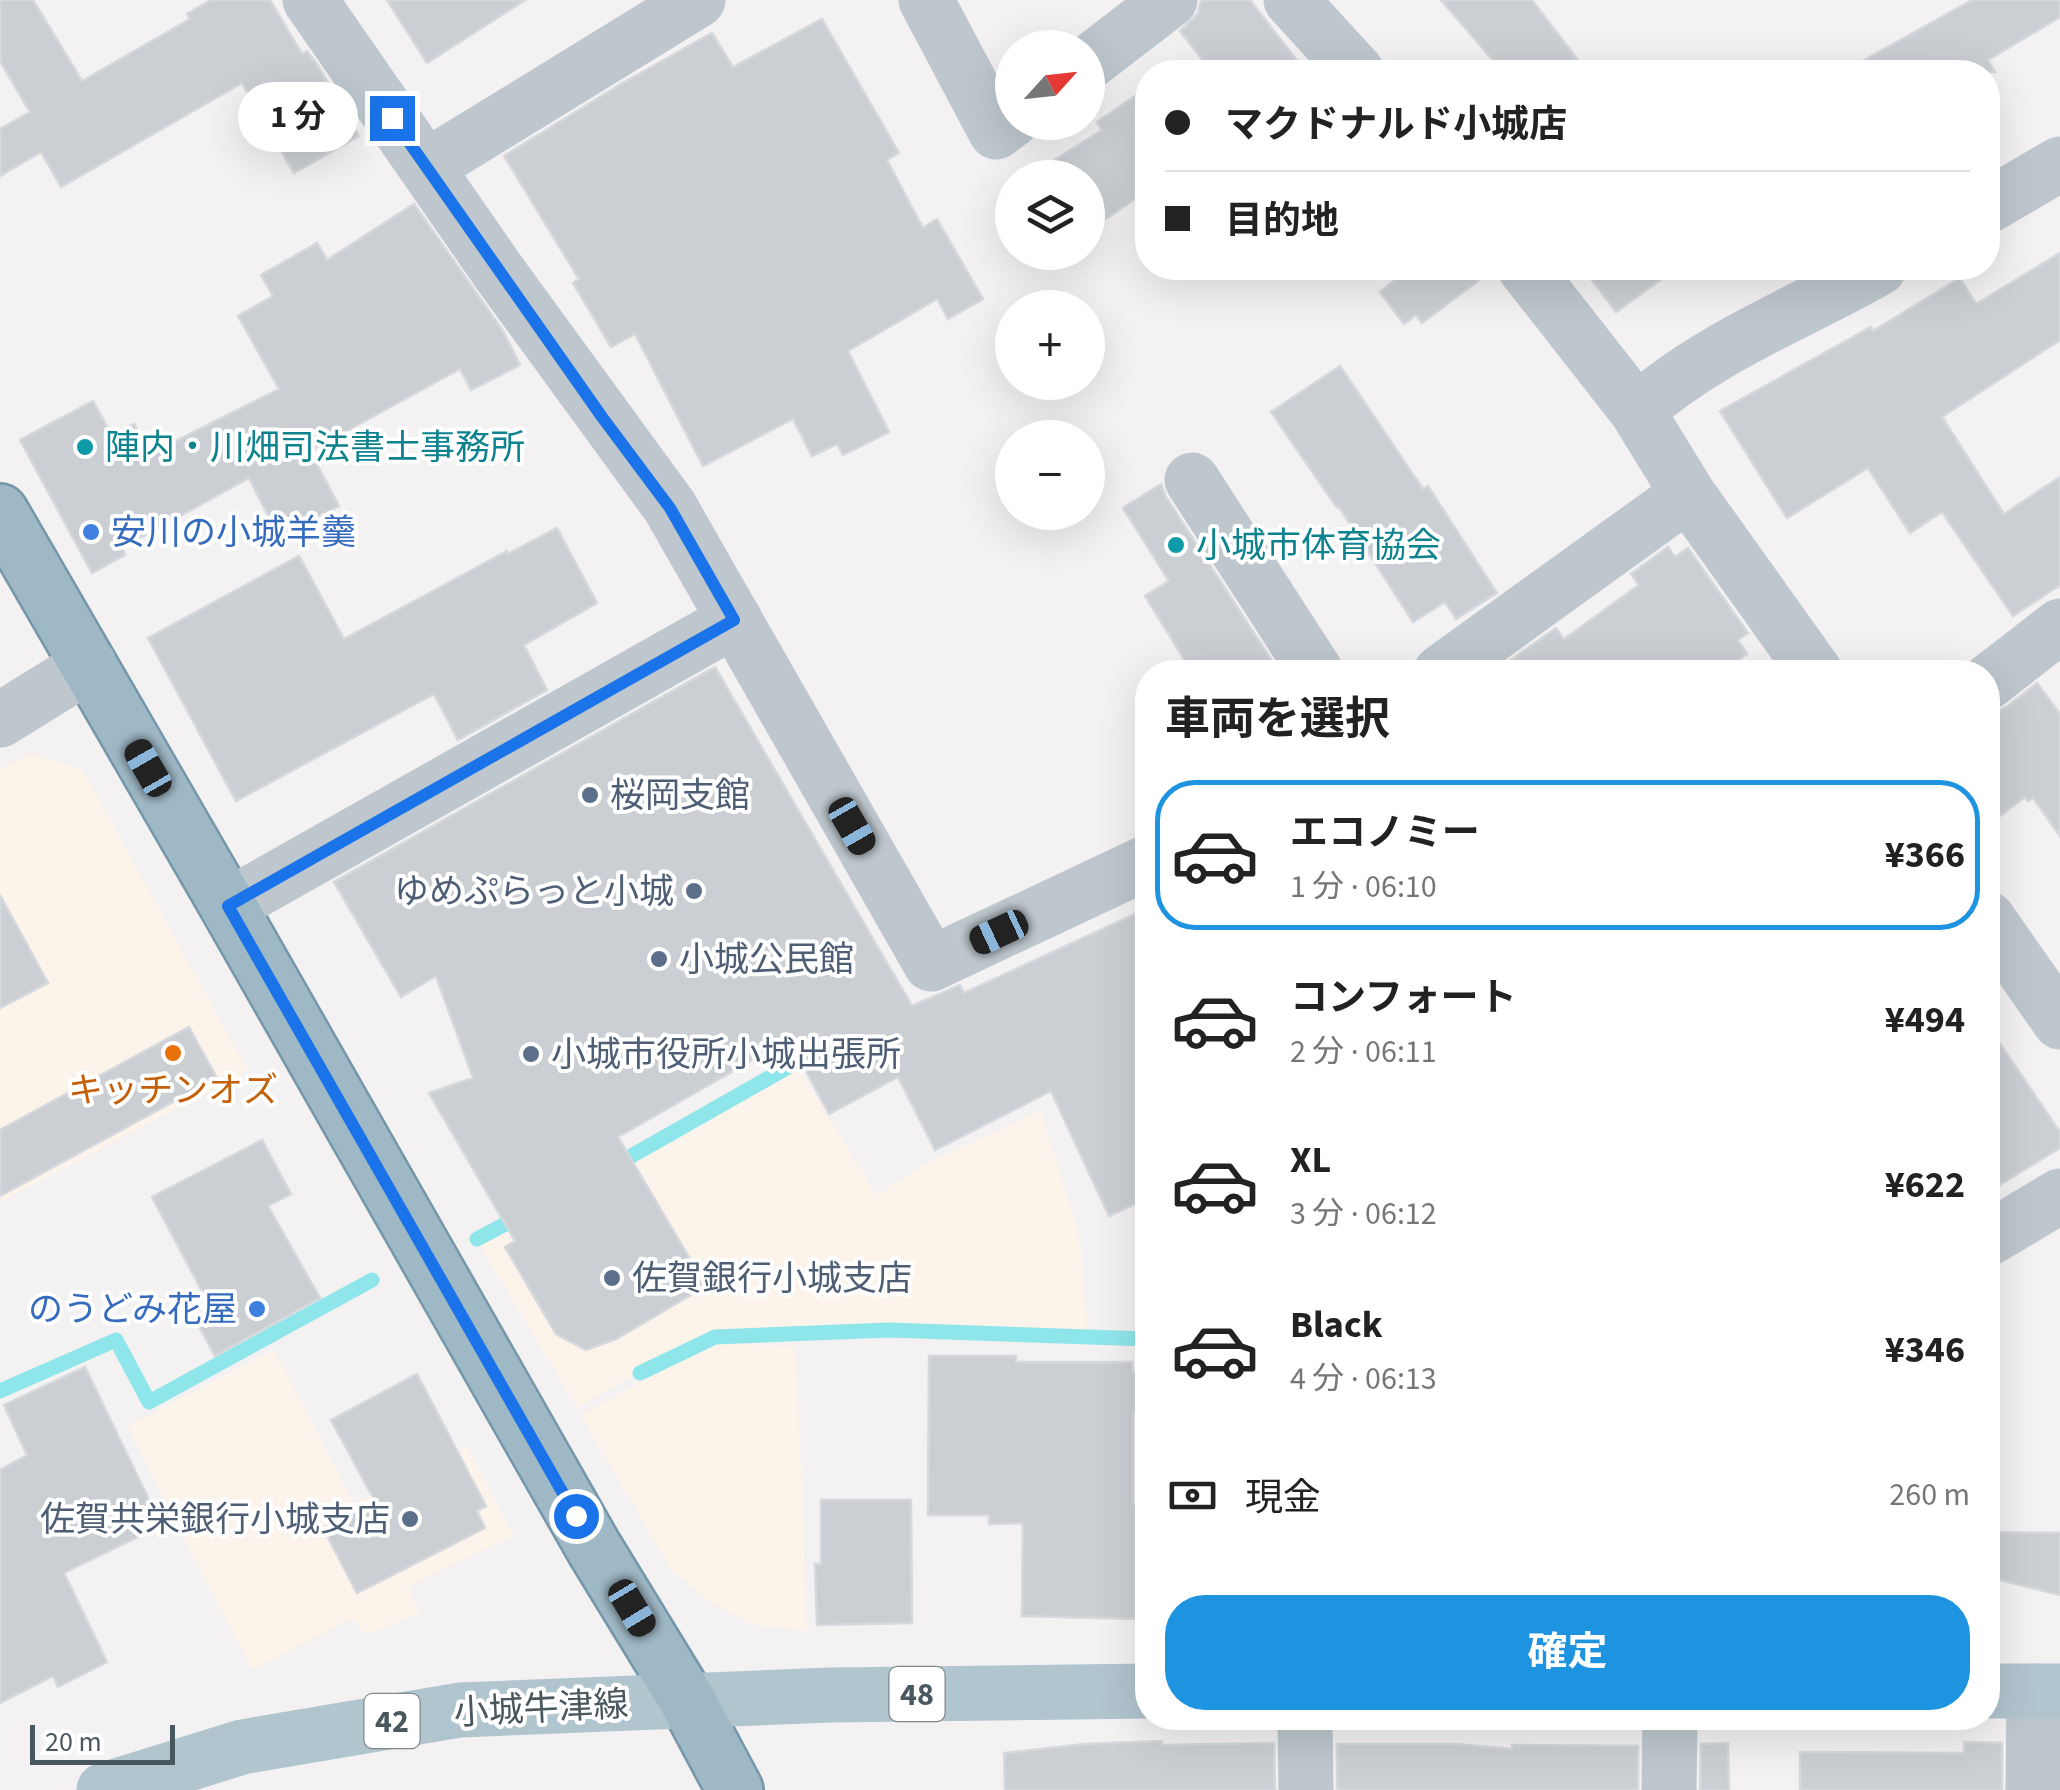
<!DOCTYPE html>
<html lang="ja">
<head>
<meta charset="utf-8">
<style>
	:root { --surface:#fff; --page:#f6f6f6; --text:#222; --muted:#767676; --line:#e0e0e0; --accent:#1e93df }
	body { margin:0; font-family:"Source Sans 3","Noto Sans JP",sans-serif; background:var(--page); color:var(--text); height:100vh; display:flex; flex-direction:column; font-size:38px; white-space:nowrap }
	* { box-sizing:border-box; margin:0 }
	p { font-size:32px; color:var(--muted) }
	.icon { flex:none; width:55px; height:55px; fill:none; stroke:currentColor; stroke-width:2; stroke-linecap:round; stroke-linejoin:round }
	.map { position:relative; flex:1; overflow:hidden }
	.drawer { position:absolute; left:1135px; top:660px; width:865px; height:1070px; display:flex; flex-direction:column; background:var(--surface); border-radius:40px; box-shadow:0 10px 40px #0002 }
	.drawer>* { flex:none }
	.hud { position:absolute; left:1135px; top:60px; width:865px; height:220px; border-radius:40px; box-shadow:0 10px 40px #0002; display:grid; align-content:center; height:220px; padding:0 30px; background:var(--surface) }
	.needle { width:65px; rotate:63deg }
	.buttons { position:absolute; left:995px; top:30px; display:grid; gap:20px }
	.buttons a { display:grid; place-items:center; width:110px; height:110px; border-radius:50%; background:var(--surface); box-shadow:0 10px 40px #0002; font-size:50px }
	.scale { position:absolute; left:30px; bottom:25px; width:145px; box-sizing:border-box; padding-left:10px; border:5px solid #49575e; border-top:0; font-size:28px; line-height:35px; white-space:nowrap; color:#49575e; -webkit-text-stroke:8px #fff; paint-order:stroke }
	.end { position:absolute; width:45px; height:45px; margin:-22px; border:12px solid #1a73e8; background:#fff; box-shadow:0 0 0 5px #fff }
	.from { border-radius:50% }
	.bubble { position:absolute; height:70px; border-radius:35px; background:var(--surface); box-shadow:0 10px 40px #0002; font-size:32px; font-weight:700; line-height:70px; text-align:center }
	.car { position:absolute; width:30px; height:60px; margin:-30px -15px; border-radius:12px; box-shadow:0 0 8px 2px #0007; background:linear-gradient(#222 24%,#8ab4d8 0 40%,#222 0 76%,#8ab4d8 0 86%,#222 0) }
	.hud b { display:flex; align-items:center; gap:35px; height:95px; font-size:38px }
	.hud b+b { border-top:2px solid var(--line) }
	.hud i { width:25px; height:25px; background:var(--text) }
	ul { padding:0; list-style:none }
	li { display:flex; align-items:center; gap:30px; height:150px; margin:0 20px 15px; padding:0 10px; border:5px solid transparent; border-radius:40px }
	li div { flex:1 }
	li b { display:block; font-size:38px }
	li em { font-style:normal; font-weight:700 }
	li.on { border-color:var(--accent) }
	li>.icon { width:90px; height:90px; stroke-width:1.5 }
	h2 { padding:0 30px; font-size:45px; line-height:120px }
	.pay { display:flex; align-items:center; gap:25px; height:110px; padding:0 30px; font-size:38px }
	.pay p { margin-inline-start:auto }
	.button { display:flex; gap:20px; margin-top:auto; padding:20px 30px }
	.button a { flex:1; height:115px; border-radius:40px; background:var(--accent); color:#fff; font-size:40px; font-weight:700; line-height:115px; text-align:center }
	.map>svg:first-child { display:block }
	.commercial { fill:#fcf4eb }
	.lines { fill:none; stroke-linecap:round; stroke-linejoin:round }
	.stream { stroke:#8fe6ea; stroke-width:15 }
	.building { fill:#cbcfd3; stroke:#d5d8dc; stroke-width:2.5 }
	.trunk-casing { stroke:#7597a9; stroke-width:60 }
	.minor { stroke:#bdc7cd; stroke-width:55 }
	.primary { stroke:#b1c5ce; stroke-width:55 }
	.trunk { stroke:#9eb8c6; stroke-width:55 }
	.route { stroke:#1a73e8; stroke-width:12 }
	.culture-dot { fill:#0f9aa8; stroke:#fff; stroke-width:4 }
	.shop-dot { fill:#3f7fe0; stroke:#fff; stroke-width:4 }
	.service-dot { fill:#5c6f8a; stroke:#fff; stroke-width:4 }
	.food-dot { fill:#e8710a; stroke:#fff; stroke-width:4 }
	.labels { text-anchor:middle; stroke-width:8; stroke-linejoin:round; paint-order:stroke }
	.shield { fill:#fff; stroke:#80898e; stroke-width:2.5 }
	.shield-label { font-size:32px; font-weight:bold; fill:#49575e }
	.culture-label { font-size:35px; fill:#0d838f; stroke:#fff; text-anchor:start }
	.shop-label { font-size:35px; fill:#366cbe; stroke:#fff; text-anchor:start }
	.service-label { font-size:35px; fill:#4e5e75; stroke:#fff; text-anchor:start }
	.food-label { font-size:35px; fill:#c56008; stroke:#fff }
	.street-label { font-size:35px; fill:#49575e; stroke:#fff }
</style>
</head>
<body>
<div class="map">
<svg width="2060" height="1790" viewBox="0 0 2060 1790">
	<rect width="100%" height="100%" fill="#f3f1f1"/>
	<path class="commercial" d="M 29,754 L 82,769 L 248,1071 L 0,1202 L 0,769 Z
		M 798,1069 L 877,1195 L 926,1164 L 1040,1110 L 1079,1233 L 1088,1332 L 887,1325 L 710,1331 L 577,1408 L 479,1244 L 675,1141 Z
		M 715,1343 L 796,1347 L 807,1631 L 756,1626 L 710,1602 L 672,1571 L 580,1415 Z
		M 274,1350 L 354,1504 L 467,1447 L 513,1536 L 408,1586 L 418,1614 L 366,1635 L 353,1618 L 252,1670 L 127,1426 Z"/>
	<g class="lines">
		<path class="stream" d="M 612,1167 L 818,1050
			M 477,1239 L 522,1215
			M 640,1373 L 715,1337 L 889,1330 L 1148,1339
			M 0,1391 L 116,1340 L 149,1402 L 372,1280"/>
	</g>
	<path class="building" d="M 0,0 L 33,0 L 82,81 L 190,19 L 187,14 L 211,0 L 270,0 L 302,54 L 307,51 L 318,66 L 359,136 L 294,173 L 242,83 L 61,187 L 41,152 L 0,176 L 0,129 L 30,112 L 0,61 Z
		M 387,0 L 525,0 L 427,63 Z
		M 1201,0 L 1250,0 L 1306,72 L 1212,72 L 1180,31 L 1198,13 Z
		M 1441,0 L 1532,0 L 1587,72 L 1503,72 Z
		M 1972,0 L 2060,0 L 2060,17 L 1988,60 L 1995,72 L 1843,72 Z
		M 822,19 L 899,153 L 887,160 L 923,228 L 937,219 L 983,299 L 948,319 L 937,299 L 848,351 L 889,432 L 843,455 L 837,444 L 812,456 L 793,419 L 703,466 L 635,334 L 611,347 L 573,283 L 579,279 L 504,156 L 621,84 L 712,33 L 733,67 Z
		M 1148,87 L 1148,190 L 1088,231 L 1088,178 L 1026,178 L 1102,130 L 1097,122 Z
		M 414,204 L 503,331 L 520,365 L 471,390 L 460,369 L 310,451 L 339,506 L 279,537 L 249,478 L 122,548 L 125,555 L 92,573 L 20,440 L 93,401 L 112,436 L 134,424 L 150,454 L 279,389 L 238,316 L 273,296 L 261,275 L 317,243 L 327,260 Z
		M 2060,253 L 2060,340 L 1942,417 L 2004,514 L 2060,477 L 2060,585 L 2013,616 L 1942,512 L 1910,533 L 1868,468 L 1787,518 L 1720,411 L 1871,327 L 1873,331 L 1960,278 L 1976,304 Z
		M 1410,268 L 1495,268 L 1422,323 L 1416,315 L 1404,324 L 1380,292 Z
		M 1583,268 L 1677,268 L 1616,312 Z
		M 1340,366 L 1423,489 L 1428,486 L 1497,593 L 1456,619 L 1445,602 L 1413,622 L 1339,507 L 1337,508 L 1271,412 Z
		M 1161,484 L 1166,497 L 1279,672 L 1192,672 L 1145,596 L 1169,581 L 1123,508 Z
		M 557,528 L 597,603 L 524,645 L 547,690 L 458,740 L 434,694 L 236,801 L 148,638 L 299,556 L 344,639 L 507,551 L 508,554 Z
		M 1668,547 L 1675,557 L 1688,548 L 1748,633 L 1738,640 L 1747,654 L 1721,672 L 1494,672 L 1556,628 L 1564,639 L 1639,585 L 1631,574 Z
		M 715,667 L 912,1006 L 960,985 L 964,993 L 1148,908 L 1148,1198 L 1109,1216 L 1051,1091 L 935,1150 L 898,1077 L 829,1114 L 789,1039 L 618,1137 L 706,1286 L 616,1339 L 586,1350 L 556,1334 L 505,1247 L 515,1241 L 429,1093 L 473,1078 L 436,976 L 401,997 L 334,882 Z
		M 2037,683 L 2060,714 L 2060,836 L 2033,798 L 2028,801 L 2025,797 L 1988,825 L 1988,712 L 1993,713 L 2007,707 Z
		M 0,895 L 48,983 L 0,1008 Z
		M 1988,1026 L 2060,1132 L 2060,1148 L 1988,1192 Z
		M 189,1027 L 217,1078 L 0,1196 L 0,1130 Z
		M 262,1140 L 291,1194 L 268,1206 L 320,1298 L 215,1356 L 195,1319 L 212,1310 L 152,1197 Z
		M 929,1356 L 1016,1356 L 1016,1362 L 1132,1362 L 1133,1373 L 1148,1373 L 1148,1412 L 1133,1412 L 1133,1504 L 1137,1504 L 1137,1619 L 1022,1616 L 1023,1523 L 989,1524 L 989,1515 L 928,1515 Z
		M 85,1367 L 154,1510 L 137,1517 L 144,1534 L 64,1573 L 107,1662 L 58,1687 L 53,1676 L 0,1703 L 0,1470 L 27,1455 L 4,1405 Z
		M 417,1374 L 486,1506 L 477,1511 L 485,1528 L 357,1593 L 323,1528 L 375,1501 L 331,1420 Z
		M 821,1500 L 911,1500 L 912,1623 L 817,1625 L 815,1564 L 821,1564 Z
		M 1988,1532 L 2060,1533 L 2060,1595 L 1988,1577 Z
		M 1162,1741 L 1162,1745 L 1274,1743 L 1275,1790 L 1005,1790 L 1004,1753 L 1085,1744 Z
		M 1964,1742 L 2002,1743 L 2002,1790 L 1800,1790 L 1800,1752 L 1964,1753 Z
		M 1728,1743 L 1729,1790 L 1700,1790 L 1701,1744 Z
		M 1337,1744 L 1455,1744 L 1512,1749 L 1512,1745 L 1638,1746 L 1638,1790 L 1337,1790 Z"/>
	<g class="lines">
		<defs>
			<path id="trunk" d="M 0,512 L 228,906 L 594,1548 L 687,1700 L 735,1790"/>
		</defs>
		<use href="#trunk" class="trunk-casing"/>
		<path class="minor" d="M 310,0 L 500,274 L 670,507 L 931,964 L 1148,862
			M 926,0 L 996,132 L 1012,120
			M 1291,0 L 1357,72
			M 1088,63 L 1170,0
			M 426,167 L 698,0
			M 1988,206 L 2060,164
			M 1525,268 L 1637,411 L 1688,494 L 1815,672
			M 1637,411 C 1707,348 1798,314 1879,268
			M 1192,480 L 1316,672
			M 1441,672 L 1688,494
			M 1988,682 L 2060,626
			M 0,720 L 89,665
			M 228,906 L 735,620
			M 1988,919 L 2060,1022
			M 1988,1239 L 2060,1196
			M 1305,1718 L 1306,1790
			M 1669,1790 L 1670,1718
			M 2033,1790 L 2034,1691"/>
		<path class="primary" d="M 1988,1691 L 2060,1691
			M 104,1790 L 242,1747 L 460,1710 L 830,1695 L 1148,1691"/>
		<use href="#trunk" class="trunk"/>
	</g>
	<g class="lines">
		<path class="route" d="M 392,118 L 602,417 L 670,508 L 734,620 L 228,906 L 576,1516"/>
	</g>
	<g class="culture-dot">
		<circle cx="85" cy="447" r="10"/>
		<circle cx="1176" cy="545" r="10"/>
	</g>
	<g class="shop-dot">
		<circle cx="91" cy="532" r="10"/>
		<circle cx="257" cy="1309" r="10"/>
	</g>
	<g class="service-dot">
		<circle cx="590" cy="795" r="10"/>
		<circle cx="694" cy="891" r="10"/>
		<circle cx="659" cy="959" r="10"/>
		<circle cx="531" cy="1054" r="10"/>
		<circle cx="612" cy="1278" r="10"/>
		<circle cx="410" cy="1519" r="10"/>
	</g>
	<circle class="food-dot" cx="173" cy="1053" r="10"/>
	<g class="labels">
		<g class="shield">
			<rect x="889.5" y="1667" width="55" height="54" rx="8"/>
			<rect x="364.5" y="1694" width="55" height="54" rx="8"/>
		</g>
		<g class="shield-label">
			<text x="917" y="1705">48</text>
			<text x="392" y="1732">42</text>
		</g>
		<g class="culture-label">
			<text x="105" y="459">陣内・川畑司法書士事務所</text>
			<text x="1196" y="557">小城市体育協会</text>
		</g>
		<g class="shop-label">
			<text x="111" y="544">安川の小城羊羹</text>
			<text x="237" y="1321" text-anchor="end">のうどみ花屋</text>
		</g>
		<g class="service-label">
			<text x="610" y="807">桜岡支館</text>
			<text x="674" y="903" text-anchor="end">ゆめぷらっと小城</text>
			<text x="679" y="971">小城公民館</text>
			<text x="551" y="1066">小城市役所小城出張所</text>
			<text x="632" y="1290">佐賀銀行小城支店</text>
			<text x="390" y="1531" text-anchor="end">佐賀共栄銀行小城支店</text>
		</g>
		<g class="food-label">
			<text x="173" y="1102">キッチンオズ</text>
		</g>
		<g class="street-label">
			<text transform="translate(541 1708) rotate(-3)" y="12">小城牛津線</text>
		</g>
	</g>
</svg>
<div class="buttons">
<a><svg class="needle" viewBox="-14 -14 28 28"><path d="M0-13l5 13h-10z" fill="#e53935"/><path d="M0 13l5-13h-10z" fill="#767676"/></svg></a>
<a><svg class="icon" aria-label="layers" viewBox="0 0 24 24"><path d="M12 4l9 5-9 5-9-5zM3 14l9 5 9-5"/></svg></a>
<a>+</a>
<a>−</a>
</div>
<div class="scale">20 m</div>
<i class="end from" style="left:576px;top:1516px"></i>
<i class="end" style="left:392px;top:118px"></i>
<div class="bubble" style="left:238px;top:82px;width:120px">1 分</div>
<i class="car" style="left:148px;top:768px;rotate:330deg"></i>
<i class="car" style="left:852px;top:826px;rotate:150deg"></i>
<i class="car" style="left:999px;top:932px;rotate:245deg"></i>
<i class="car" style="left:632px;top:1608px;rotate:149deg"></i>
<div class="hud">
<b><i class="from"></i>マクドナルド小城店</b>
<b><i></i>目的地</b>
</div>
<section class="drawer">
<h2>車両を選択</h2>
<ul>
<li class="on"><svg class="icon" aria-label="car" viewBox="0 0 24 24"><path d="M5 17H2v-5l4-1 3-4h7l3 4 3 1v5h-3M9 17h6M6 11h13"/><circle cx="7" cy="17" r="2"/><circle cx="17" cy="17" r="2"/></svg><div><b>エコノミー</b><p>1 分 · 06:10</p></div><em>¥366</em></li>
<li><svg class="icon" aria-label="car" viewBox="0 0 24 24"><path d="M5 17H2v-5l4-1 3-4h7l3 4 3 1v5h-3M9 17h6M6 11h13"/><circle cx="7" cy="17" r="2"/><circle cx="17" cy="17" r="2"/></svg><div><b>コンフォート</b><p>2 分 · 06:11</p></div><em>¥494</em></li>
<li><svg class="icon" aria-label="car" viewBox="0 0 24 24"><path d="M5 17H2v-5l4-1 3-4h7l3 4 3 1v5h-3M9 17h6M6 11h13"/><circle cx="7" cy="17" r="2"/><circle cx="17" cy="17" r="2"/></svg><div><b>XL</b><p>3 分 · 06:12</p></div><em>¥622</em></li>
<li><svg class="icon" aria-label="car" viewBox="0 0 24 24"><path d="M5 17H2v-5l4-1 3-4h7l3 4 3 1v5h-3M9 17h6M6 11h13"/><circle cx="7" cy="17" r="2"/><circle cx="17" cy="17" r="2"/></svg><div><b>Black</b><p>4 分 · 06:13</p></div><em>¥346</em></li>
</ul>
<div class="pay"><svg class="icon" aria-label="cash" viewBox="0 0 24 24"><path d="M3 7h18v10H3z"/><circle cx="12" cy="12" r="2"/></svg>現金<p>260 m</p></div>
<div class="button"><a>確定</a></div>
</section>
</div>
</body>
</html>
